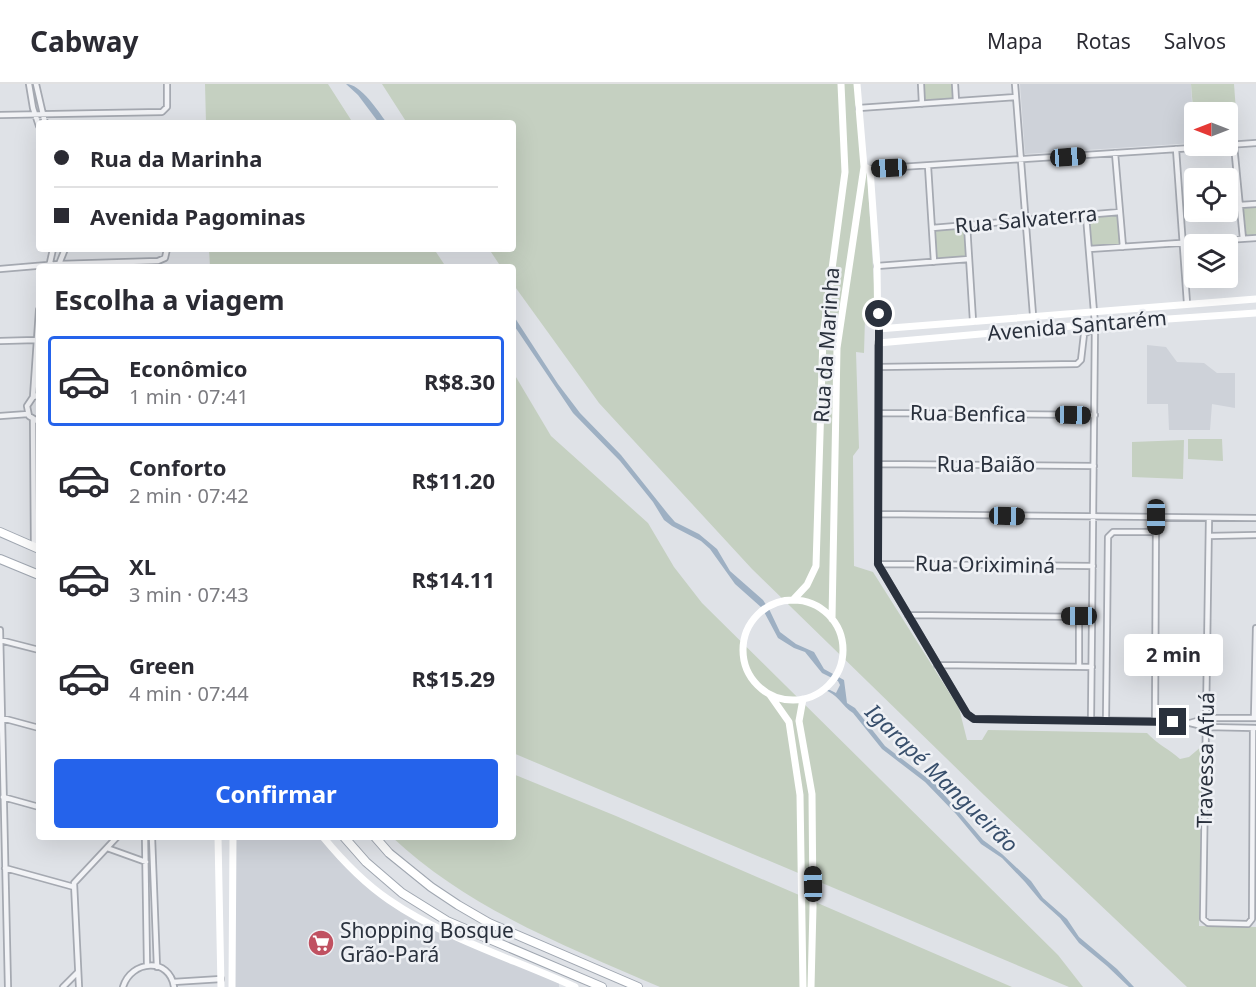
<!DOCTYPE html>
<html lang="pt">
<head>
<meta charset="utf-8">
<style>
	:root { --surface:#fff; --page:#f2f2f3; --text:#2b2b33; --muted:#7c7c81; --line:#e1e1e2; --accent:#2563eb }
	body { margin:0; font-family:"Noto Sans",sans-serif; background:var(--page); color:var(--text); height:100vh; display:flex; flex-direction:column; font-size:22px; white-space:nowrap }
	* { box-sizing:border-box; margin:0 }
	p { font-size:20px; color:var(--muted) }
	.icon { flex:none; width:33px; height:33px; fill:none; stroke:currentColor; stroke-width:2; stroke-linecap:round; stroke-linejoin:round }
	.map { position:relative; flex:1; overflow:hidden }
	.side { position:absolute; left:36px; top:180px; width:480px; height:576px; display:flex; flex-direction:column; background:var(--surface); border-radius:6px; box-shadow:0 6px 24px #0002 }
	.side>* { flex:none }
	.guide { position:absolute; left:36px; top:36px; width:480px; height:132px; border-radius:6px; box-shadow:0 6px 24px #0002; display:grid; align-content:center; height:132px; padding:0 18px; background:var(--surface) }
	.needle { width:39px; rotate:270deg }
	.fabs { position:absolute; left:1184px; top:18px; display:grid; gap:12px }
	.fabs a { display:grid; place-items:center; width:54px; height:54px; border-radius:6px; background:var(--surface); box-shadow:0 6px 24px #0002; font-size:30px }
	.end { position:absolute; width:27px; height:27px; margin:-14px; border:8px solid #2a313d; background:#fff; box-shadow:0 0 0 3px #fff }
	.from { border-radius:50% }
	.bubble { position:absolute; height:42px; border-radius:6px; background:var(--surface); box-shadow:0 6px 24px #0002; font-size:20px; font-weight:700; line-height:42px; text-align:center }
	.car { position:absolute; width:18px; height:36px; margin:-18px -9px; border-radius:8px; box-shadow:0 0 4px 2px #0007; background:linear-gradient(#222 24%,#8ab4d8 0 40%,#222 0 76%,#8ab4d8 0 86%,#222 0) }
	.guide b { display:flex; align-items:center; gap:21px; height:57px; font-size:22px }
	.guide b+b { border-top:2px solid var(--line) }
	.guide i { width:15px; height:15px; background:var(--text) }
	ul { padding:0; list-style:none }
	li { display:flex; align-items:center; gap:18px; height:90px; margin:0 12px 9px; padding:0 6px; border:3px solid transparent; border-radius:6px }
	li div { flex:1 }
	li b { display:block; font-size:22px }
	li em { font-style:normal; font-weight:700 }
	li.current { border-color:var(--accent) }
	li>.icon { width:54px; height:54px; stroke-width:1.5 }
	h2 { padding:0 18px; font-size:27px; line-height:72px }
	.button { display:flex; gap:12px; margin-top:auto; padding:12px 18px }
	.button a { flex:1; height:69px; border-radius:6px; background:var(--accent); color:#fff; font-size:24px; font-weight:700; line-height:69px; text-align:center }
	header { display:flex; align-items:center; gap:36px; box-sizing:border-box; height:84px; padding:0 30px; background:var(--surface); border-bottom:2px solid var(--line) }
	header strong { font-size:28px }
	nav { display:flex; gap:33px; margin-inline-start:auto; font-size:21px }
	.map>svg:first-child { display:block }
	.built { fill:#ced2d9 }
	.green { fill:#c5d0c1 }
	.water { fill:#9eb0c3 }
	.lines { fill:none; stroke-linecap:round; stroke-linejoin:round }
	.street-casing { stroke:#a5a9b1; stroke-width:8 }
	.primary-casing { stroke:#a0a7b1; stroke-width:10 }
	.street { stroke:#f2f3f6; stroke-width:4.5 }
	.secondary { stroke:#fff; stroke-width:7 }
	.primary { stroke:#fff; stroke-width:8 }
	.route { stroke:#2a313d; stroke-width:8 }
	.labels { text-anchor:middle; stroke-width:5; stroke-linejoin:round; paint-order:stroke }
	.street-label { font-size:21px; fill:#2a313d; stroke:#eff1f5 }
	.poi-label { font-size:21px; fill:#2a313d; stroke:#eff1f5; text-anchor:start }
	.water-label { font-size:22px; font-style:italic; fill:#384f6c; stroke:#eff1f5 }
</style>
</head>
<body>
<header>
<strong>Cabway</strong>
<nav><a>Mapa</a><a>Rotas</a><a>Salvos</a></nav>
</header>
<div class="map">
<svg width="1256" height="903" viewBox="0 0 1256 903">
	<rect width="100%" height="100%" fill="#dfe2e7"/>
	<path class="built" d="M 1020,0 L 1191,0 L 1194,59 L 1025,70 Z
		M 1147,261 L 1166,263 L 1177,278 L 1204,279 L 1217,289 L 1235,289 L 1235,324 L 1212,320 L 1210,346 L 1169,346 L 1168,320 L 1147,320 Z
		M 231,753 L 327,753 L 365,797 L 415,831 L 559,895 L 559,903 L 232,903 Z"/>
	<path class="green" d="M 205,0 L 328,0 L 353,39 L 206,39 Z
		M 382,0 L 859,0 L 867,86 L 876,233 L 865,234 L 864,269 L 856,268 L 859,364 L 853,372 L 854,482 L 873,488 L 959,624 L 967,656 L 982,656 L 988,646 L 1147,649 C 1157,660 1169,665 1180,675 L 1189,673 L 1202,662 L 1199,842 L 1256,843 L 1256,903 L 1187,903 L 984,711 L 752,485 L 599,319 L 513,200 L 513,183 L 501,183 L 489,165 L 513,165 L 513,39 L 407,39 Z
		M 921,0 L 955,0 L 956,17 L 922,20 Z
		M 1191,0 L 1234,0 L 1238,55 L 1227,56 L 1227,28 L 1194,28 L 1194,37 Z
		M 1256,120 L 1256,154 L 1243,155 L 1240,121 Z
		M 1120,128 L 1123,163 L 1089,165 L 1086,132 Z
		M 967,141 L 969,175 L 934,178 L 932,144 Z
		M 209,165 L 434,165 L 446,183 L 210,183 Z
		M 513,288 L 551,352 L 648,439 L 674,483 L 702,519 L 1058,871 L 1083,903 L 1069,903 L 513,669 Z
		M 1188,355 L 1222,355 L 1223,377 L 1188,375 Z
		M 1184,356 L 1183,395 L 1132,393 L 1132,358 Z
		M 513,690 L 616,732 L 1012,903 L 660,903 C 567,863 467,824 392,753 L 513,753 Z"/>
	<path class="water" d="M 346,0 C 361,0 378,27 387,39 L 379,39 L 358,11 Z
		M 513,231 L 558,300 L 580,329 L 621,371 L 668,430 L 675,438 L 699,450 L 717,465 L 730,487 L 763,516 L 770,527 L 780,548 L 796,560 L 814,568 L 824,585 L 844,596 L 847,619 L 855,624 L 885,662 L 935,700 L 983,756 L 1002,770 L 1031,797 L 1043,814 L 1067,835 L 1079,853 L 1117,885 L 1134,903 L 1129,903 L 1107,882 L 1079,859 L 1060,834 L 1040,816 L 1025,798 L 1002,774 L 981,760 L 956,730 L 925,698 L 882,665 L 853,629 C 842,622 837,609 824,606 L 830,606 L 836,609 L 840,601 L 838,597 L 822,589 L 805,568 L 794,564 L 778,554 L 762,524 L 735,500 L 710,465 L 701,457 L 672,442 L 664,436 L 653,418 L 620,377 L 573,329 L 513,240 Z"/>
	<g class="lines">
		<defs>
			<path id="street" d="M 29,0 L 33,24 L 39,42
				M 36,0 L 45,39
				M 921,0 L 922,20
				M 955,0 L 956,17
				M 1015,0 L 1033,231
				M 859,24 L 1016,13
				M 0,31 L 162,28 L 167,23 L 167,0
				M 1227,61 L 1256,59
				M 1234,61 L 1243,155
				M 1176,65 L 1187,219
				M 1115,69 L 1123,163
				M 928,82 L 934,178
				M 870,85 L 1223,62
				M 1240,121 L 1256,120
				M 1086,132 L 1095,240 L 1091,635
				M 967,141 L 973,237
				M 932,144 L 1120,128
				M 1089,165 L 1256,154
				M 59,180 L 65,165
				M 877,182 L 969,175
				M 49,183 L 53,165
				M 0,185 L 59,180 L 158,177 L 165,174 L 167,165
				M 0,257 L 36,256
				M 878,283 L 1077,280 L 1081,276 L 1084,250 L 1095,244
				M 39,311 L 33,313 L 27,322 L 29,332 L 39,338
				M 33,313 L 39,226
				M 878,329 L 1095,331
				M 0,332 L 28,330
				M 33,335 L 34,463
				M 878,380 L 1094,382
				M 878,430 L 1256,434
				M 1209,434 L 1203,835 L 1208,839 L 1248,840 L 1252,835 L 1253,644
				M 1209,452 L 1256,451
				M 878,480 L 967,630 L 974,635 L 1155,637 L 1190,639 L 1206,643 L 1255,644
				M 878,480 L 878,259
				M 878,480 L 1093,482
				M 908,531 L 1093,533
				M 0,546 L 8,903
				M 0,556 L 39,566
				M 937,581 L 1092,583
				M 1079,583 L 1079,532
				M 2,634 L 39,644
				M 1254,634 L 1256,544
				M 1106,636 L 1108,453 L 1113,448 L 1156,448
				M 1155,637 L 1156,433
				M 1190,639 L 1207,634 L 1256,634
				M 3,713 L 39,723
				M 145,753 L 147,881
				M 152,753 L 157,883
				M 107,764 L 146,778
				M 5,784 L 74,803
				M 173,898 L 221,895
				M 63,903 L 78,888
				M 79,903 L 74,799 L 117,753
				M 123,903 C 131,876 170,873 174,903"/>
			<path id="primary" d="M 0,448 L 39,465
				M 0,475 L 39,491
				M 344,753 L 366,778 L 402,809 L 447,837 L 602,903
				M 375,753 L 389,769 L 431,803 L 458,821 L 489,839 L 638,903"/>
		</defs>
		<use href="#street" class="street-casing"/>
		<use href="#primary" class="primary-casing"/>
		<use href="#street" class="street"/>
		<path class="secondary" d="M 864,83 L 870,85 L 877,182 L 878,259 L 1095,240 L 1256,229
			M 878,245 L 1256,215
			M743 566a50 50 0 1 1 100 0a50 50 0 1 1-100 0Z
			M 793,516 L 807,501 L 816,482 L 823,252 L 845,88 L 841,0
			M 832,535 L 837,264 L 864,83 L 857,0
			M 770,611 L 789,638 L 800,711 L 803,903
			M 803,615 L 799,637 L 812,710 L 813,823 L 811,903
			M 218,753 L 221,903
			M 323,753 C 342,776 364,799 389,816 C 444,854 514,875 575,903
			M 232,903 L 233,753"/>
		<use href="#primary" class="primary"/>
	</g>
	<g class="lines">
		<path class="route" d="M 879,230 L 878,480 L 967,630 L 974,635 L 1173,638"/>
	</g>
	<defs>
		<symbol id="supermarket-disc" viewBox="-11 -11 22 22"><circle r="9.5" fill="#c05161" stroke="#eff1f5"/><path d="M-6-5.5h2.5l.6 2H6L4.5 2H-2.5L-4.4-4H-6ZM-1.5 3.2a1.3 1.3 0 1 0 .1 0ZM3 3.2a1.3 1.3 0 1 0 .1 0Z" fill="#fff"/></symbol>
	</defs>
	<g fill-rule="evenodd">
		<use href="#supermarket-disc" x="306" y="844" width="30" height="30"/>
	</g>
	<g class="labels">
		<g class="street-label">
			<text transform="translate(1026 136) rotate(-5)" y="7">Rua Salvaterra</text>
			<text transform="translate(1077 242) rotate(-5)" y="7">Avenida Santarém</text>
			<text transform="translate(827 261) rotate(-86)" y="7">Rua da Marinha</text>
			<text transform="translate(968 330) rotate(1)" y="7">Rua Benfica</text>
			<text x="986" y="388">Rua Baião</text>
			<text transform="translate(985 481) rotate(1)" y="7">Rua Oriximiná</text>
			<text transform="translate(1206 676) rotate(-89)" y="7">Travessa Afuá</text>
		</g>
		<g class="poi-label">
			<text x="340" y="854">Shopping Bosque<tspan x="340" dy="24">Grão-Pará</tspan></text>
		</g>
		<g class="water-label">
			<text transform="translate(942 694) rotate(44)" y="8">Igarapé Mangueirão</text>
		</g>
	</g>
</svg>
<div class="fabs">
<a><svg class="needle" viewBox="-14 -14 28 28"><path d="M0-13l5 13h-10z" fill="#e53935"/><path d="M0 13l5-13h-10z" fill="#7c7c81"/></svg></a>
<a><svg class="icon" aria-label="locate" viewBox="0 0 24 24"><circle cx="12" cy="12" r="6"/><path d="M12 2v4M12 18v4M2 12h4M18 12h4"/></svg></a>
<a><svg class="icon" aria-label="layers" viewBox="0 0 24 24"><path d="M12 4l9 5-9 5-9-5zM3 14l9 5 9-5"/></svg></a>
</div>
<i class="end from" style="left:879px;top:230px"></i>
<i class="end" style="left:1173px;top:638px"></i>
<div class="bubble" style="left:1124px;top:550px;width:99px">2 min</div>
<i class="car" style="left:1068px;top:73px;rotate:86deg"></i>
<i class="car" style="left:889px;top:84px;rotate:267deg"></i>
<i class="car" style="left:1073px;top:331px;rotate:91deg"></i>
<i class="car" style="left:1007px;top:432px;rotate:91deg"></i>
<i class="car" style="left:1156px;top:433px;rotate:180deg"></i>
<i class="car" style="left:1079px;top:532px;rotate:270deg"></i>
<i class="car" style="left:813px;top:800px;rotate:359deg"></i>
<div class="guide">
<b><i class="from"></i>Rua da Marinha</b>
<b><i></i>Avenida Pagominas</b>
</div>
<section class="side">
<h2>Escolha a viagem</h2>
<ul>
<li class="current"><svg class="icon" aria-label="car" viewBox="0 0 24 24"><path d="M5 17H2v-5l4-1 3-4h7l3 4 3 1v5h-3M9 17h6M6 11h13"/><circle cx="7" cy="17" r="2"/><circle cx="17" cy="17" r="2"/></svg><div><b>Econômico</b><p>1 min · 07:41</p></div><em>R$8.30</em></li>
<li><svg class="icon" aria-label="car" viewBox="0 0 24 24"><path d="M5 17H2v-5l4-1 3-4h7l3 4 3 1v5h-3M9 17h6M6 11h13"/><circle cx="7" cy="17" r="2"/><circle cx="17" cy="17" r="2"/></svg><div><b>Conforto</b><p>2 min · 07:42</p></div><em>R$11.20</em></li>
<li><svg class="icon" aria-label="car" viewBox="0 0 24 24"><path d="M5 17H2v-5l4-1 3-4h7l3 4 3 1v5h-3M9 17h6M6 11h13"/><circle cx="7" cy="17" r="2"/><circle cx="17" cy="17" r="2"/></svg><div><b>XL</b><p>3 min · 07:43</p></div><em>R$14.11</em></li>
<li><svg class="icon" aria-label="car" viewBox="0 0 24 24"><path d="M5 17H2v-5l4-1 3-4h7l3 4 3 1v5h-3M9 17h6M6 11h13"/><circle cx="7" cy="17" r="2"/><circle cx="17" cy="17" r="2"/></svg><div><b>Green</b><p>4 min · 07:44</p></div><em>R$15.29</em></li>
</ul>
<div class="button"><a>Confirmar</a></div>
</section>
</div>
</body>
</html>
